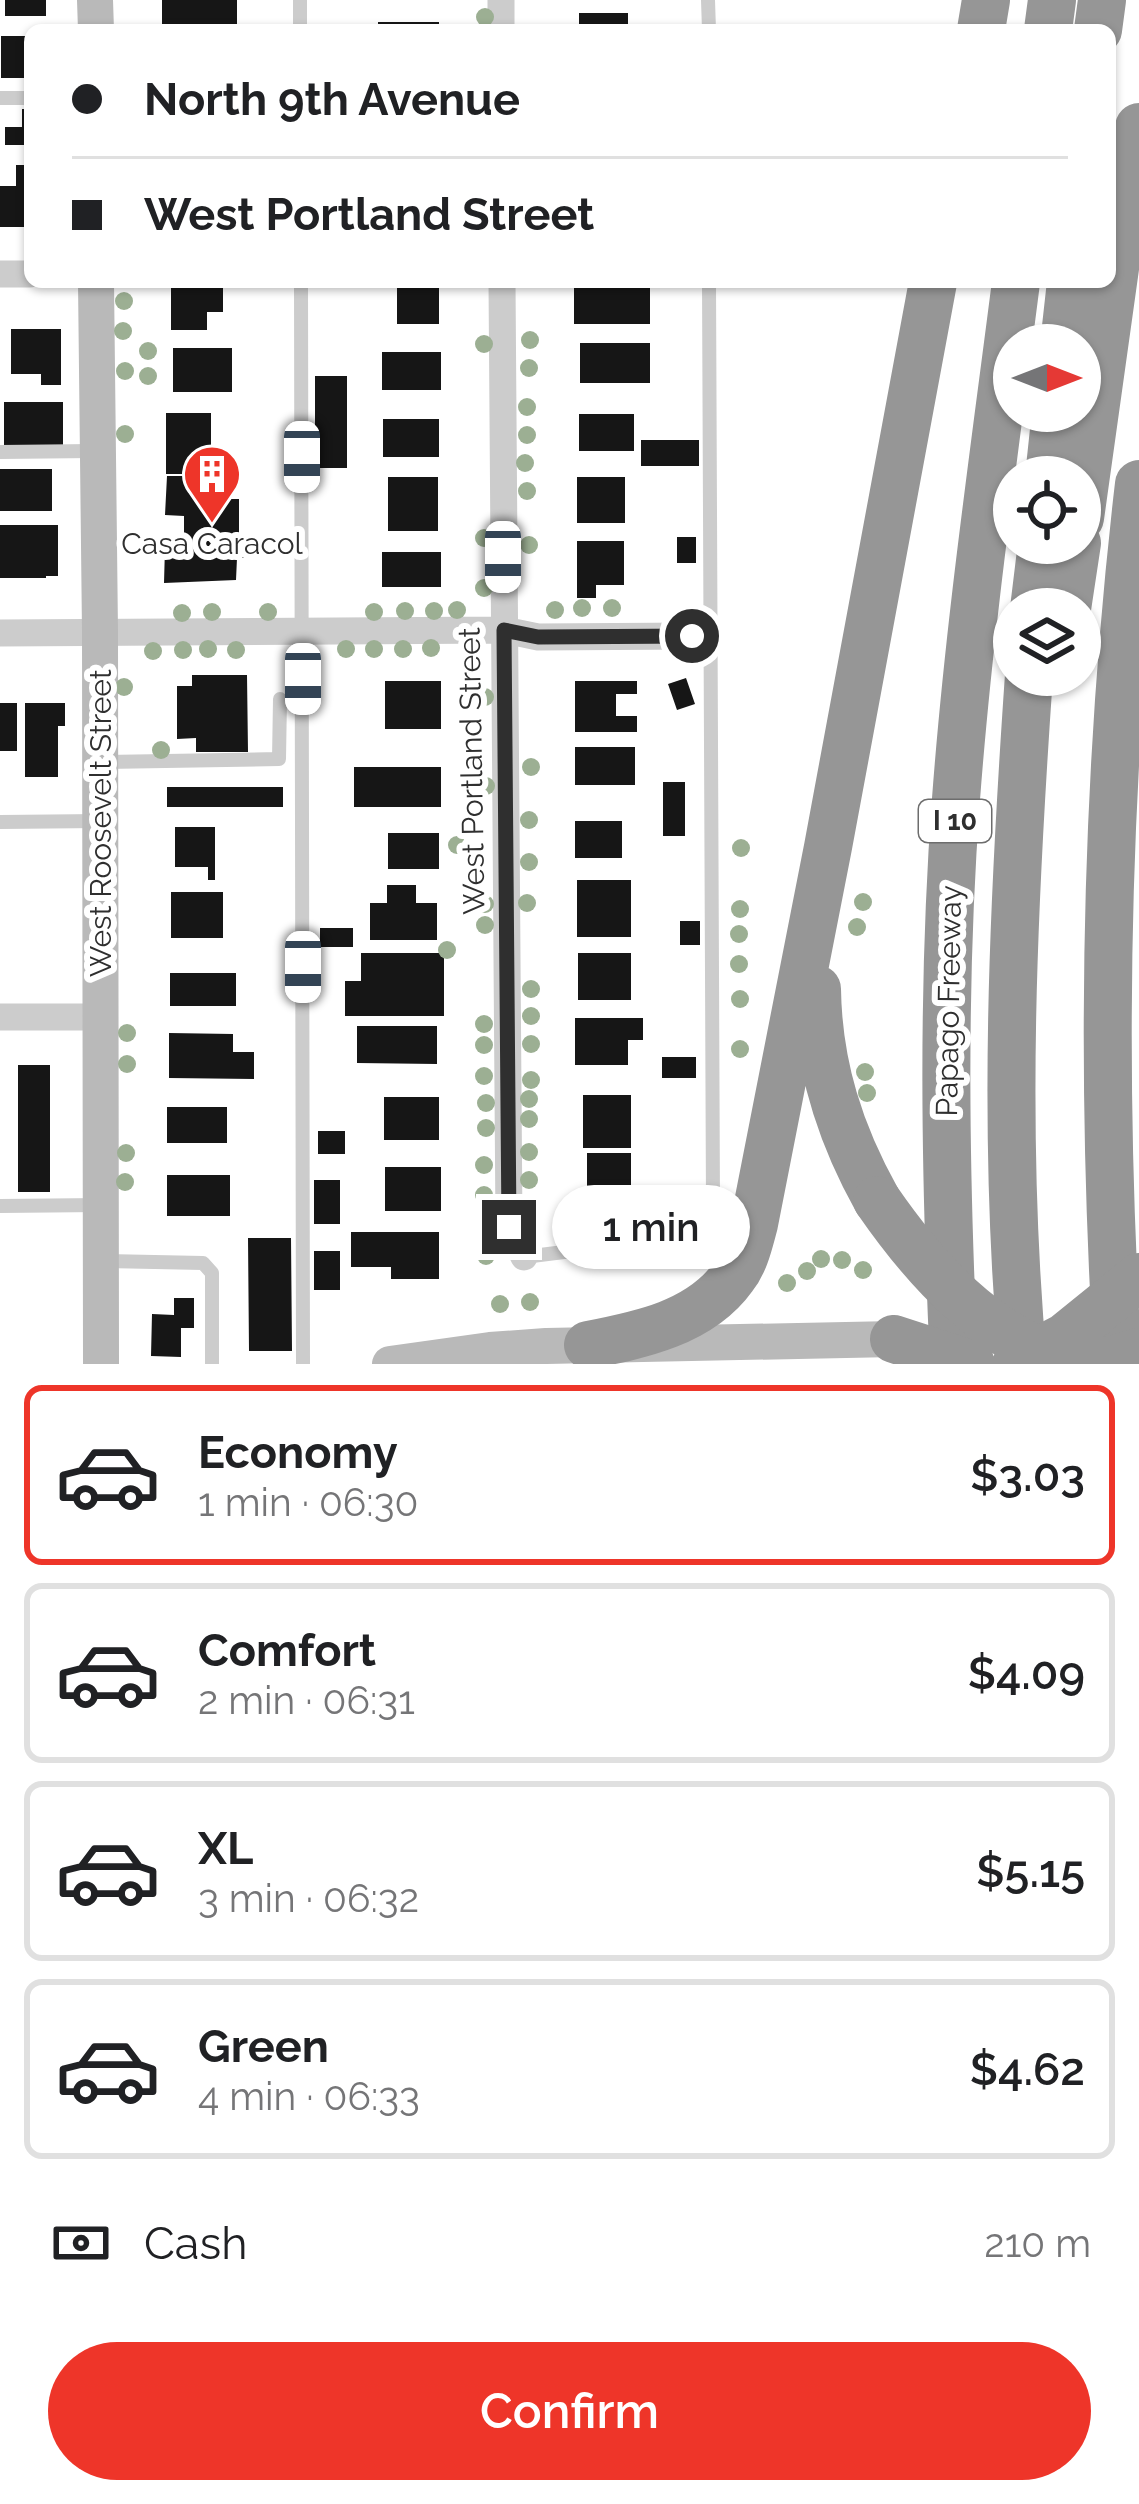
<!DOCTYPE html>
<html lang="en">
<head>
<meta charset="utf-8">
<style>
	:root { --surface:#fff; --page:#f2f2f2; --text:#202124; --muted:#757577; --line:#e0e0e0; --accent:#ee3529 }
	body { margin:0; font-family:Raleway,sans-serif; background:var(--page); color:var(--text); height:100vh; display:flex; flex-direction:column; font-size:45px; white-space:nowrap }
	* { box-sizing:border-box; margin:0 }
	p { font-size:39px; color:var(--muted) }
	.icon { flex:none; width:66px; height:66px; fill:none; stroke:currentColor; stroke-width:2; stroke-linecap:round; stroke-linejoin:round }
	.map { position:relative; height:1364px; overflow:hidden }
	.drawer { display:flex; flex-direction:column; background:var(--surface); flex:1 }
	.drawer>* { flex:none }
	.guide { position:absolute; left:24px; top:24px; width:1092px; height:264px; border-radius:18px; box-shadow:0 3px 9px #0004; display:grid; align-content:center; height:264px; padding:0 48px; background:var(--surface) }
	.needle { width:78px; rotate:90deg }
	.fabs { position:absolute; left:993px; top:324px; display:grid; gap:24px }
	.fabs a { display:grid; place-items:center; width:108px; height:108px; border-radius:50%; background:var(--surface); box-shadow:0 3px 9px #0004; font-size:60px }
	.end { position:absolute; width:54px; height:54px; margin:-27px; border:15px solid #2f2f2f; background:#fff; box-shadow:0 0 0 6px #fff }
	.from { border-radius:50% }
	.bubble { position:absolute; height:84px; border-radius:42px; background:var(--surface); box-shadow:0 3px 9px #0004; font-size:39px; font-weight:600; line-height:84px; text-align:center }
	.car { position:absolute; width:36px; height:72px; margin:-36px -18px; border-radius:15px; box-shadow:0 0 9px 3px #0007; background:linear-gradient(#fff 24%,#345 0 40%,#fff 0 76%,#345 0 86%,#fff 0) }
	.guide b { display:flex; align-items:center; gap:42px; height:114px; font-size:45px }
	.guide b+b { border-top:3px solid var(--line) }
	.guide i { width:30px; height:30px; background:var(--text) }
	ul { padding:21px 0 0; list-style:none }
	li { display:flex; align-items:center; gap:36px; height:180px; margin:0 24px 18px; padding:0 24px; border:6px solid var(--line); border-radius:18px }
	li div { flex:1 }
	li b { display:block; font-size:45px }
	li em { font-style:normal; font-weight:600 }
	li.selected { border-color:var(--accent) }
	li>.icon { width:108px; height:108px; stroke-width:1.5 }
	.pay { display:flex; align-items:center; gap:30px; height:132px; padding:0 48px; font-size:45px }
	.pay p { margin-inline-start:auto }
	.cta { display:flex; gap:24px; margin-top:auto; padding:24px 48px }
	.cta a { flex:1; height:138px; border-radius:72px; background:var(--accent); color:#fff; font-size:48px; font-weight:600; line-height:138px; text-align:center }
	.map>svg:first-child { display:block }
	.building { fill:#161616 }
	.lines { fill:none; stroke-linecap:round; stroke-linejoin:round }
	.lane { stroke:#ccc; stroke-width:14 }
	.street { stroke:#ccc; stroke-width:27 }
	.secondary { stroke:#b9b9b9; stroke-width:36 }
	.highway { stroke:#969696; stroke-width:48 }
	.highway-bridge { stroke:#969696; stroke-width:48 }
	.tree { fill:#9caf93 }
	.route { stroke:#2f2f2f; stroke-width:15 }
	.labels { text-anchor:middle; stroke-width:12; stroke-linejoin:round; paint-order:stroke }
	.shield { fill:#fff; stroke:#6d6d6d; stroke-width:3 }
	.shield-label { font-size:27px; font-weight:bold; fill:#2f2f2f }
	.poi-label { font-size:30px; fill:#2f2f2f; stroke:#fff }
	.street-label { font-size:30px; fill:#2f2f2f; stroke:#fff }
</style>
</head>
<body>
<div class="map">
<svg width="1139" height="1364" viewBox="0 0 1139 1364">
	<rect width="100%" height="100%" fill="#fff"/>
	<path class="building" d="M 5,0 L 46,0 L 46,16 L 5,16 Z
		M 162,0 L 237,0 L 237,30 L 162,30 Z
		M 579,13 L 628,13 L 628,30 L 579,30 Z
		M 378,22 L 439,22 L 439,30 L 378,30 Z
		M 1,36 L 30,36 L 30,78 L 1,78 Z
		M 22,109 L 30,109 L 30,145 L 5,145 L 5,127 L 22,127 Z
		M 16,165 L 30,165 L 30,227 L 0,227 L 0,186 L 16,186 Z
		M 171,282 L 223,282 L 223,312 L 207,312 L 207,330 L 171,330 Z
		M 397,282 L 439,282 L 439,324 L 397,324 Z
		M 574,282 L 650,282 L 650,324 L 574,324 Z
		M 11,329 L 61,329 L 61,385 L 41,385 L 41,374 L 11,374 Z
		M 580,343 L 650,343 L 650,383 L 580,383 Z
		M 173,348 L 232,348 L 232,392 L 173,392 Z
		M 382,352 L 441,352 L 441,390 L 382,390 Z
		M 315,376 L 347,376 L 347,468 L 315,468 Z
		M 4,402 L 63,402 L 63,447 L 4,447 Z
		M 166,413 L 211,413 L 211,474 L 166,474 Z
		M 579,414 L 634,414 L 634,451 L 579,451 Z
		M 383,419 L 439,419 L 439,457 L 383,457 Z
		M 641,440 L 699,440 L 699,466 L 641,466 Z
		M 0,469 L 52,469 L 52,511 L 0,511 Z
		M 167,476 L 213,476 L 214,499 L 239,499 L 239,535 L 262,536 L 262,558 L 237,558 L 236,580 L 164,583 L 165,547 L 184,547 L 184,516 L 165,515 Z
		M 388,477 L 438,477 L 438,531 L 388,531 Z
		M 577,477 L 625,477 L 625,523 L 577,523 Z
		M 0,525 L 58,525 L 58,576 L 46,576 L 46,578 L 0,578 Z
		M 677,537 L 696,537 L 696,563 L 677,563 Z
		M 577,541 L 624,541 L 624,585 L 596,585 L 596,598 L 577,598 Z
		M 382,552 L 441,552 L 441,587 L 382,587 Z
		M 192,675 L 247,675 L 248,752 L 196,752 L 196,738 L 177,739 L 177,686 L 192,686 Z
		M 686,678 L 695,704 L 677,710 L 668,684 Z
		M 385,681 L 441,681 L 441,729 L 385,729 Z
		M 575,681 L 637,681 L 637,694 L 616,694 L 616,716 L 637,716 L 637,732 L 575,732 Z
		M 0,703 L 17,703 L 17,751 L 0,751 Z
		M 25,703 L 65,703 L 65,726 L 58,726 L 58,777 L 25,777 Z
		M 575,747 L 635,747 L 635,785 L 575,785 Z
		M 354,767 L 441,767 L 441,807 L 354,807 Z
		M 663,782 L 685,782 L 685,836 L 663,836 Z
		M 167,787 L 283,787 L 283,807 L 167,807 Z
		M 575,821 L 622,821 L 622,858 L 575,858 Z
		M 175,827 L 215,827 L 215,880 L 208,880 L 208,867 L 175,867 Z
		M 388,833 L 439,833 L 439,869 L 388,869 Z
		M 577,880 L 631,880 L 631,937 L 577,937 Z
		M 387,885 L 416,885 L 416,903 L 437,903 L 437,940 L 370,940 L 370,903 L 387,903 Z
		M 171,892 L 223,892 L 223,938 L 171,938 Z
		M 680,921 L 700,921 L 700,945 L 680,945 Z
		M 320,928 L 353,928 L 353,947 L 320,947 Z
		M 361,953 L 444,953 L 444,1016 L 345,1016 L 345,981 L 361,981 Z
		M 578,953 L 631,953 L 631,1000 L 578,1000 Z
		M 170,973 L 236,973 L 236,1006 L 170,1006 Z
		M 575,1018 L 643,1018 L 643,1040 L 628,1040 L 628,1065 L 575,1065 Z
		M 357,1026 L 437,1026 L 437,1064 L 357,1063 Z
		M 169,1033 L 233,1034 L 233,1052 L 254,1052 L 254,1079 L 169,1078 Z
		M 662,1057 L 696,1057 L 696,1078 L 662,1078 Z
		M 18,1065 L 50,1065 L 50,1192 L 18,1192 Z
		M 583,1095 L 631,1095 L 631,1148 L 583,1148 Z
		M 384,1097 L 439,1097 L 439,1140 L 384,1140 Z
		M 167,1107 L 227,1107 L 227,1143 L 167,1143 Z
		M 318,1131 L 345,1131 L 345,1154 L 318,1154 Z
		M 587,1153 L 631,1153 L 631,1202 L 587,1202 Z
		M 385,1167 L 441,1167 L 441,1211 L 385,1211 Z
		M 167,1175 L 230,1175 L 230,1216 L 167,1216 Z
		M 314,1180 L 340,1180 L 340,1224 L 314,1224 Z
		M 648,1187 L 673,1187 L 673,1215 L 648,1215 Z
		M 351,1232 L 439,1232 L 439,1279 L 391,1279 L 391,1267 L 351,1267 Z
		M 248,1238 L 291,1238 L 292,1351 L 249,1351 Z
		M 314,1251 L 340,1251 L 340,1290 L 314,1290 Z
		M 174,1298 L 194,1298 L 194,1328 L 181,1328 L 181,1357 L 151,1356 L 152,1314 L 174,1315 Z"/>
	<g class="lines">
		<path class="lane" d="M 300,0 L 300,30
			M 708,0 L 709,30
			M 0,98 L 30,98
			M 301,282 L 303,1364
			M 0,452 L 93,451
			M 105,762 L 279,759 L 280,699
			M 0,822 L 100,821
			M 0,1206 L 101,1205
			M 524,1257 L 564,1252 L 680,1252 C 702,1240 708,1228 713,1205 L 709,282
			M 106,1261 L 203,1263 L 212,1273 L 212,1364"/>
		<path class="street" d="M 501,0 L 501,30
			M 0,274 L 30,274
			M 502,282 L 509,1227 L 524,1257
			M 0,633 L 504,630 L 538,637 L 692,636
			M 0,1017 L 102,1017"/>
		<path class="secondary" d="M 95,0 L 96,30
			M 96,282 L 100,632 L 101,1364
			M 390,1364 L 490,1350 L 546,1346 L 894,1339"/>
		<path class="highway" d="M 981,30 L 986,0
			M 1048,30 L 1052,0
			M 1098,30 L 1102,0
			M 1064,345 L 1071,282
			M 1049,477 L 1056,411
			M 1080,518 L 1122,218 L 1139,127
			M 1034,609 L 1042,543
			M 1067,609 L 1077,543
			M 817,989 C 818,1066 840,1134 877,1200
			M 588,1345 C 640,1335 700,1323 733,1277 C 745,1262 749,1242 754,1224 L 828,847 L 933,282
			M 954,1364 C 945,1175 942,987 956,799 C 969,626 994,454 1016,282
			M 1023,1364 C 1002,1134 1013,905 1029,675
			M 1118,1364 C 1100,1071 1105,775 1139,484"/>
		<path class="highway-bridge" d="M 877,1200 C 926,1271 986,1337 1071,1364
			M 894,1339 L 971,1364
			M 1017,1362 L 1065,1337 L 1139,1277
			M 1097,1364 L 1139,1352"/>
	</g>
	<g class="tree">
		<circle cx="485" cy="17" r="9"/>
		<circle cx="124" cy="301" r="9"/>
		<circle cx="123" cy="331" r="9"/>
		<circle cx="530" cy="340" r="9"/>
		<circle cx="484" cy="344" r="9"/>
		<circle cx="148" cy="351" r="9"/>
		<circle cx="529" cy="368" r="9"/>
		<circle cx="125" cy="371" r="9"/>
		<circle cx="148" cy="376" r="9"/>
		<circle cx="527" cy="407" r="9"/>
		<circle cx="125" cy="434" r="9"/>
		<circle cx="527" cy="435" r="9"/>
		<circle cx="525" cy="463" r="9"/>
		<circle cx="527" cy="491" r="9"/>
		<circle cx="484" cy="538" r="9"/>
		<circle cx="529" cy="545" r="9"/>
		<circle cx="484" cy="588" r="9"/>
		<circle cx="582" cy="608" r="9"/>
		<circle cx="612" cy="608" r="9"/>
		<circle cx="457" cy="610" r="9"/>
		<circle cx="555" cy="610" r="9"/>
		<circle cx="405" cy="611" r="9"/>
		<circle cx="434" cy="611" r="9"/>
		<circle cx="212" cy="612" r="9"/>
		<circle cx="268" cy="612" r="9"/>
		<circle cx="374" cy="612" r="9"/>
		<circle cx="182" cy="613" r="9"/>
		<circle cx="431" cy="648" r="9"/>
		<circle cx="208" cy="649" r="9"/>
		<circle cx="346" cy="649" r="9"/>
		<circle cx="374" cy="649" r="9"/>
		<circle cx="403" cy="649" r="9"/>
		<circle cx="183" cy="650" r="9"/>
		<circle cx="236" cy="650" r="9"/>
		<circle cx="153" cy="651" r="9"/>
		<circle cx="124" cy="687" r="9"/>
		<circle cx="485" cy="697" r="9"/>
		<circle cx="161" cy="750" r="9"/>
		<circle cx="531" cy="767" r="9"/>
		<circle cx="486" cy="786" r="9"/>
		<circle cx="529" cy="820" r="9"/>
		<circle cx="457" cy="845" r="9"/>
		<circle cx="741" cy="848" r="9"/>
		<circle cx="529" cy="862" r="9"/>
		<circle cx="863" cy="902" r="9"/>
		<circle cx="527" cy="903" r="9"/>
		<circle cx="485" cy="904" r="9"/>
		<circle cx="740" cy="909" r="9"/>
		<circle cx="485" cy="925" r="9"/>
		<circle cx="857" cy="927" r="9"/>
		<circle cx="739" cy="934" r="9"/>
		<circle cx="447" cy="950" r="9"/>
		<circle cx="739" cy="964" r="9"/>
		<circle cx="531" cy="989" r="9"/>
		<circle cx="740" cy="999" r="9"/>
		<circle cx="531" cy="1016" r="9"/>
		<circle cx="484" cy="1024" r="9"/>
		<circle cx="127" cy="1033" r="9"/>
		<circle cx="531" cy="1044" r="9"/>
		<circle cx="484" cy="1045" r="9"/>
		<circle cx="740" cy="1049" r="9"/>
		<circle cx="127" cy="1064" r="9"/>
		<circle cx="865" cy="1072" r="9"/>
		<circle cx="484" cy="1076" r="9"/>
		<circle cx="531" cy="1080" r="9"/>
		<circle cx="867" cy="1093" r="9"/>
		<circle cx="529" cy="1099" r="9"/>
		<circle cx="486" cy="1103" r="9"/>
		<circle cx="529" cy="1119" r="9"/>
		<circle cx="486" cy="1128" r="9"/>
		<circle cx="529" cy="1152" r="9"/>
		<circle cx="126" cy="1153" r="9"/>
		<circle cx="484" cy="1165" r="9"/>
		<circle cx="529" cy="1180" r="9"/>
		<circle cx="125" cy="1182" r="9"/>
		<circle cx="484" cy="1195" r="9"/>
		<circle cx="529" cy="1207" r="9"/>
		<circle cx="487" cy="1227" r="9"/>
		<circle cx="486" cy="1256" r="9"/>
		<circle cx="821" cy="1259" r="9"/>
		<circle cx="842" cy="1260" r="9"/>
		<circle cx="863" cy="1270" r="9"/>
		<circle cx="807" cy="1271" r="9"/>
		<circle cx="787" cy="1283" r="9"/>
		<circle cx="530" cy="1302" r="9"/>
		<circle cx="500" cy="1304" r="9"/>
	</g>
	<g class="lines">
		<path class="route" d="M 509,1227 L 504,630 L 538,637 L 692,636"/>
	</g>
	<defs>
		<symbol id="building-pin" viewBox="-11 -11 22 30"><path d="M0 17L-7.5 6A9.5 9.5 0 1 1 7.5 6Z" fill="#ee3529" stroke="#fff"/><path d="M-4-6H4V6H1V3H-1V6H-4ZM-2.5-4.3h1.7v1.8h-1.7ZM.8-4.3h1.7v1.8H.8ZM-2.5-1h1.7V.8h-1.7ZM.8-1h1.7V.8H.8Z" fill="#fff"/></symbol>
	</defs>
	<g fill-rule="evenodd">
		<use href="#building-pin" x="179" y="441" width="66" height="90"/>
	</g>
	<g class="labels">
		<rect class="shield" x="919" y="800" width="72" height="42" rx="9"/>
		<g class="shield-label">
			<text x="955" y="830">I 10</text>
		</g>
		<g class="poi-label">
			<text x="212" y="554">Casa Caracol</text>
		</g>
		<g class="street-label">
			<text transform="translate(472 771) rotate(-91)" y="10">West Portland Street</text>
			<text transform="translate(101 823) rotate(-90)" y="10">West Roosevelt Street</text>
			<text transform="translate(949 1001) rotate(-89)" y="10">Papago Freeway</text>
		</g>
	</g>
</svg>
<div class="fabs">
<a><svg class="needle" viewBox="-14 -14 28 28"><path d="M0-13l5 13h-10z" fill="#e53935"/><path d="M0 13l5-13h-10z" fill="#757577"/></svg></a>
<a><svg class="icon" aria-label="locate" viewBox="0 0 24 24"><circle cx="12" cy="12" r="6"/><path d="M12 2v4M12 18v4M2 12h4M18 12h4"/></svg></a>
<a><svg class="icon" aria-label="layers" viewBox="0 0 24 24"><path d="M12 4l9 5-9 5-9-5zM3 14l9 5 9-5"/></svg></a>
</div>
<i class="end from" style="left:692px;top:636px"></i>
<i class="end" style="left:509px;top:1227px"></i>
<div class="bubble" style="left:552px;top:1185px;width:198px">1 min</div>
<i class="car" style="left:302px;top:457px;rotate:180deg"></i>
<i class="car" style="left:503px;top:557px;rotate:180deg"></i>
<i class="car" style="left:303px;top:679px;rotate:180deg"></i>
<i class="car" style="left:303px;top:967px;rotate:180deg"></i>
<div class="guide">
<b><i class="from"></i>North 9th Avenue</b>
<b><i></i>West Portland Street</b>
</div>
</div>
<section class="drawer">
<ul>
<li class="selected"><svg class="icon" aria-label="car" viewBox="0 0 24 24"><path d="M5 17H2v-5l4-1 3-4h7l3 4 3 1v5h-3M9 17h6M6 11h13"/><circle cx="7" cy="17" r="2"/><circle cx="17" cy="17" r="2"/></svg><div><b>Economy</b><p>1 min · 06:30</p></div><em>$3.03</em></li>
<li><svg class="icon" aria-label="car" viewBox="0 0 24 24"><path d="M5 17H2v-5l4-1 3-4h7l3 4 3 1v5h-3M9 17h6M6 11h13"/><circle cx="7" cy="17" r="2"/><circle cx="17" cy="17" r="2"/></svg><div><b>Comfort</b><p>2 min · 06:31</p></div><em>$4.09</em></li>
<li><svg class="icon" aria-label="car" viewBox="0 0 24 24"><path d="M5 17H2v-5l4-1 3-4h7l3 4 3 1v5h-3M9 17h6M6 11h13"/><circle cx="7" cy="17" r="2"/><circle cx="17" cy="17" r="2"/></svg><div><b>XL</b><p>3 min · 06:32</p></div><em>$5.15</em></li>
<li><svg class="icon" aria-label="car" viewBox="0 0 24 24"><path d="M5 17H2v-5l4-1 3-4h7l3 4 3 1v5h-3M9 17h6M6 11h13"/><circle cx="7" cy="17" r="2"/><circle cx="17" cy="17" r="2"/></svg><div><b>Green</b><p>4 min · 06:33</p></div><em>$4.62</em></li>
</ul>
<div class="pay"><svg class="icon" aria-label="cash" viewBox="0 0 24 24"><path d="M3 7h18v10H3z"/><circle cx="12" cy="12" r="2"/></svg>Cash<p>210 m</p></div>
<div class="cta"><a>Confirm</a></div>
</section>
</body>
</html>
